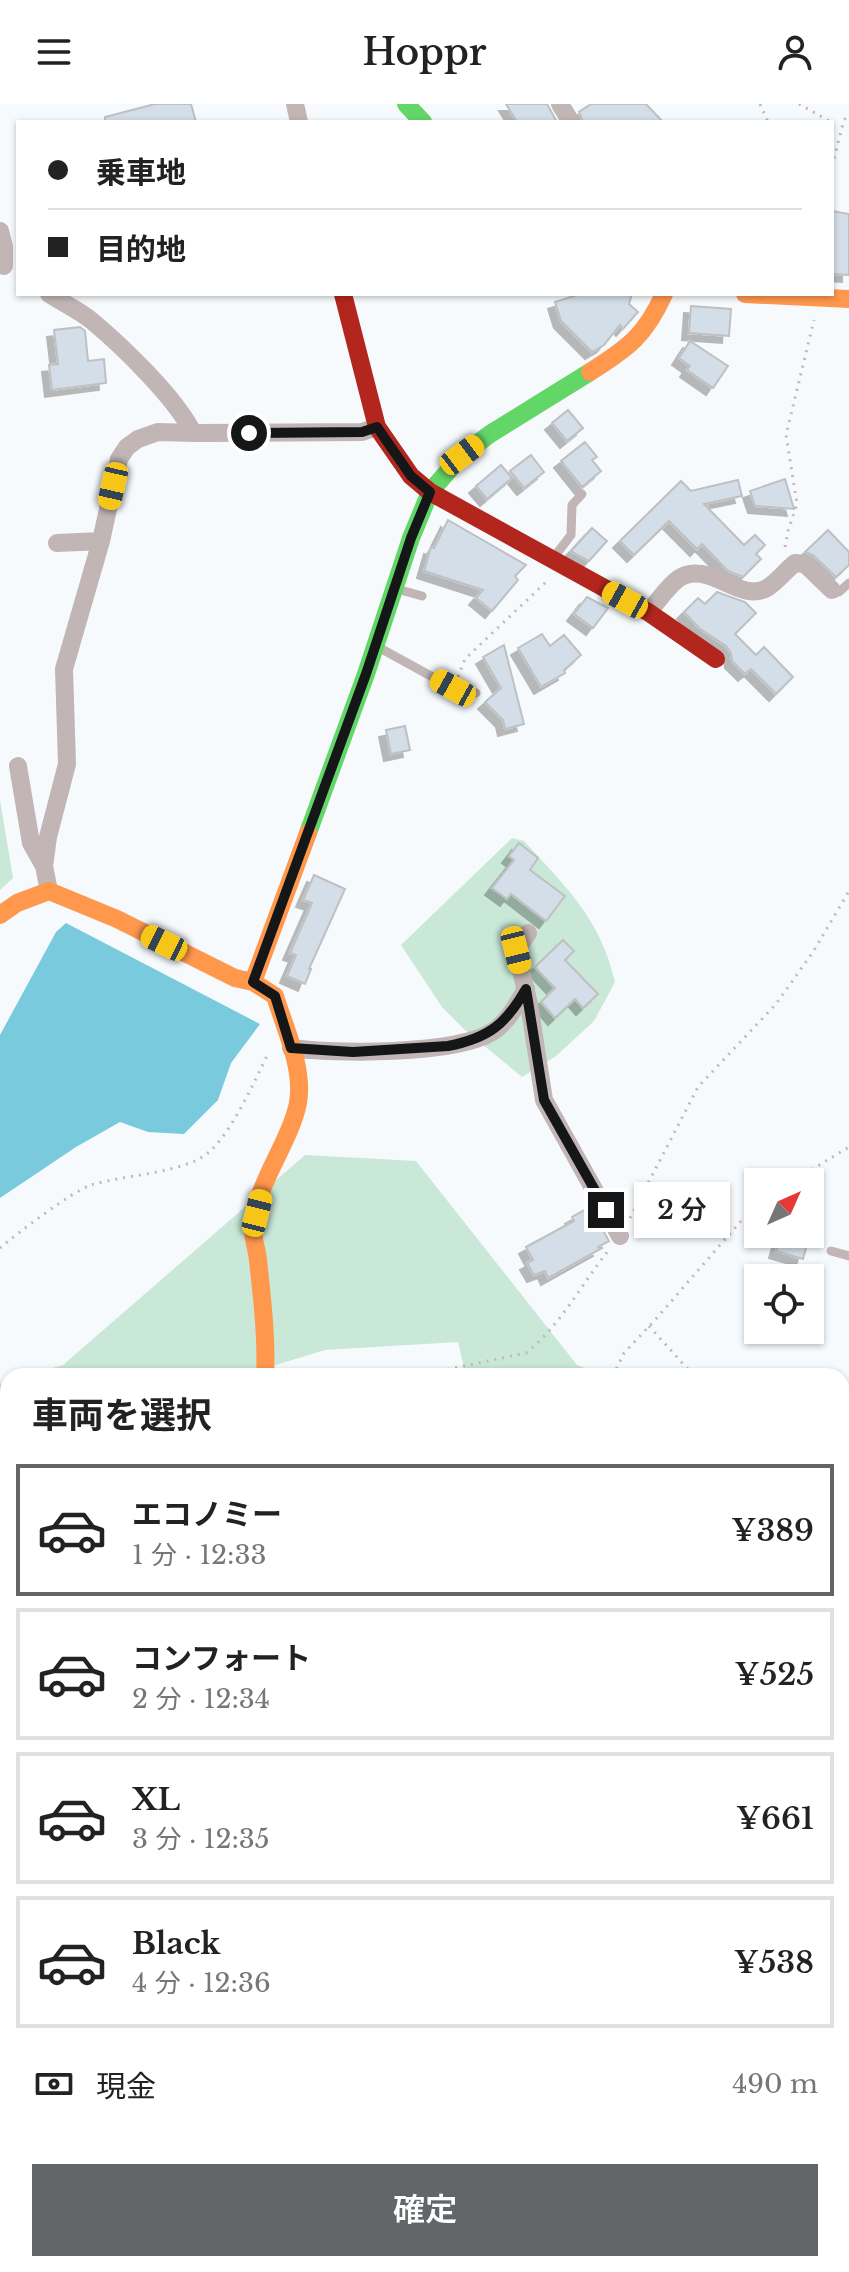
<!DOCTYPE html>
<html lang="ja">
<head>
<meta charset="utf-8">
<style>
	:root { --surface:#fff; --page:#f2f2f2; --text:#222; --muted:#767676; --line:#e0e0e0; --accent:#636668 }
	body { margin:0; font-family:"Libre Baskerville","Noto Sans JP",serif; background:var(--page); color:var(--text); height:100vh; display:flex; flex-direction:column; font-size:30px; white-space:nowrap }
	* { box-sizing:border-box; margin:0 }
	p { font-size:26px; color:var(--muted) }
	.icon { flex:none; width:44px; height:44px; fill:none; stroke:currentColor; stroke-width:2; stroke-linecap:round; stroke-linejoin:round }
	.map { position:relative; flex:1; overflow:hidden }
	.panel { position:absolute; left:0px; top:1264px; width:850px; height:904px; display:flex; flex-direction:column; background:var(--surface); border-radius:24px 24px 0 0; box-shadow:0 2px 6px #0004 }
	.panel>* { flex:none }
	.banner { position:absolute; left:16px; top:16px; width:818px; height:176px; border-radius:0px; box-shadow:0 2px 6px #0004; display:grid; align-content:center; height:176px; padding:0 32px; background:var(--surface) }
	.needle { width:52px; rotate:45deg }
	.tools { position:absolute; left:744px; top:1064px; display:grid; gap:16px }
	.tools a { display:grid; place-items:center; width:80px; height:80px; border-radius:0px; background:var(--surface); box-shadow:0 2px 6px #0004; font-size:40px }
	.end { position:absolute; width:36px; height:36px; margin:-18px; border:10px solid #141618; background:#fff; box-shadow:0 0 0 4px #fff }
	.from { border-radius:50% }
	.bubble { position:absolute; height:56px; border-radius:0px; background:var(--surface); box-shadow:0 2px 6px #0004; font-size:26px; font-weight:600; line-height:56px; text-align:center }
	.car { position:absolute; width:24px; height:48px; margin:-24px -12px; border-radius:10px; box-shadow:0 0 6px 2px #0007; background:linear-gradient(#f5c518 24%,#345 0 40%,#f5c518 0 76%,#345 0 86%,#f5c518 0) }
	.banner b { display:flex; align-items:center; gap:28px; height:76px; font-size:30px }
	.banner b+b { border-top:2px solid var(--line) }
	.banner i { width:20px; height:20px; background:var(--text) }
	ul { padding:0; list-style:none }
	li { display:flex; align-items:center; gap:24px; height:132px; margin:0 16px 12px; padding:0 16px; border:4px solid var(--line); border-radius:0px }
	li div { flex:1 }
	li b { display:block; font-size:30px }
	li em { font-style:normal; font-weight:600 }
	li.on { border-color:var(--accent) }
	li>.icon { width:72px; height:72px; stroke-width:1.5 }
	h2 { padding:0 32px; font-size:36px; line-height:96px }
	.pay { display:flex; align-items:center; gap:20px; height:88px; padding:0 32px; font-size:30px }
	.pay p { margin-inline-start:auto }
	.cta { display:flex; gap:16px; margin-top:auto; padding:16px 32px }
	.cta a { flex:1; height:92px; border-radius:0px; background:var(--accent); color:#fff; font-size:32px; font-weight:600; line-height:92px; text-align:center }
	header { display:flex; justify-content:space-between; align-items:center; height:104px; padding:0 32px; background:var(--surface); font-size:36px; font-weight:600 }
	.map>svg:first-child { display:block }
	.green { fill:#c9e8d7 }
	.water { fill:#78cadc }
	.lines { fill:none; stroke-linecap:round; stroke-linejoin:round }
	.stream { stroke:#78cadc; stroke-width:5 }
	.building { fill:#d3dee8; stroke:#bec0c2; stroke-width:2; filter:url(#shadow) }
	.path { stroke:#bfb9ba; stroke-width:3; stroke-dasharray:2 6; stroke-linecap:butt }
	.lane { stroke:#c1b5b5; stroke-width:9 }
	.street { stroke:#c1b5b5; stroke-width:18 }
	.fast { stroke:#63d668; stroke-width:18 }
	.slow { stroke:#ff974d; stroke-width:18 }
	.jam { stroke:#b3261e; stroke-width:18 }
	.route { stroke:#141618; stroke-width:10 }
</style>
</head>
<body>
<header><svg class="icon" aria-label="menu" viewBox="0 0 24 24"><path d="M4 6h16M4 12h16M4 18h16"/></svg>Hoppr<svg class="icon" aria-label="person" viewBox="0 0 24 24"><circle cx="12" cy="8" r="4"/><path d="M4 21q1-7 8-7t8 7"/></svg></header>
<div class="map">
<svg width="849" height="2168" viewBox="0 0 849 2168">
	<defs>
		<filter id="shadow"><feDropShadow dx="-7" dy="7" stdDeviation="0" flood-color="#0004"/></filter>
	</defs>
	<rect width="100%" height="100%" fill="#f7fafc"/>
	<path class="green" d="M 0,696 L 13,774 L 0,786 Z
		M 512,734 L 524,737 C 567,784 600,814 615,878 L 594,917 L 556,952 L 522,973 L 465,926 L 442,903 L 401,841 Z
		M 305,1051 L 416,1057 L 577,1261 L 605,1272 L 466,1272 L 458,1238 L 325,1246 L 240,1272 L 25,1272 L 63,1261 Z
		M 8,1277 L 8,1371 L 0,1396 L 0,1280 Z
		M 842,1386 L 849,1391 L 849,1485 L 842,1495 Z"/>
	<path class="water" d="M 66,819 L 260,920 L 231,959 L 218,996 L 184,1030 L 148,1028 L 120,1018 L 76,1043 L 0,1094 L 0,931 L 56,828 Z"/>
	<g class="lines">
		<path class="stream" d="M 842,1960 L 849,1963
			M 0,2074 L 8,2075"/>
	</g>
	<path class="building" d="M 155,0 L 191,0 L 196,18 L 105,18 L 105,13 Z
		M 506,0 L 547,0 L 557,18 L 517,18 Z
		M 591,0 L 646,0 L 663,18 L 583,18 L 579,8 Z
		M 832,107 L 849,110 L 849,171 L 832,170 Z
		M 580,190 L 632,190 L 629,200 L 638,208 L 623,225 L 620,221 L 604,241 L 592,248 L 561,217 L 555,198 Z
		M 691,202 L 731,205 L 729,232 L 689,229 Z
		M 80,223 L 85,227 L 88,257 L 104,255 L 106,279 L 52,286 L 49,261 L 58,260 L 54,226 Z
		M 690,237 L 728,262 L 713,284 L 687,266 L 690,262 L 679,254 Z
		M 568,306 L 583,324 L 567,337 L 552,319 Z
		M 585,338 L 597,353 L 592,356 L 601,367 L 582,383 L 561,357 Z
		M 531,351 L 544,368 L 524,384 L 510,367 Z
		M 501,361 L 512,374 L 487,395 L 476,382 Z
		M 785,375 L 794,405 L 755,402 L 750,387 Z
		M 738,376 L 742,392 L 704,400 L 744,441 L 755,431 L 765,441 L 756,450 L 761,455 L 743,473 L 728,467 L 702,440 L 697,445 L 669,417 L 634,451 L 620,437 L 681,377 L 691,387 Z
		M 448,416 L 526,461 L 515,472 L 518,476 L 492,507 L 476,494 L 483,486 L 424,467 L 431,443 L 434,444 Z
		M 592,424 L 607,437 L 589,457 L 571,447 Z
		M 828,426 L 849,448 L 849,461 L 836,473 L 813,451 L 805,448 Z
		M 717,488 L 745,498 L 756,509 L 735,530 L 756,551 L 764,543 L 793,573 L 776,590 L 751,565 L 745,570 L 732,557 L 731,549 L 726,542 L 699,524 L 684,508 L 698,494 L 705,500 Z
		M 587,493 L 608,504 L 593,524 L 574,510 Z
		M 542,530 L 550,542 L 564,531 L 581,551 L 564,566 L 565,569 L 541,583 L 518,544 Z
		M 504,541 L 524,620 L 505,625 L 503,616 L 485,598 L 501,584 L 483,553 Z
		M 405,622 L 410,646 L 391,650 L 386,626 Z
		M 519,739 L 538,754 L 530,766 L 565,792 L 546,817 L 511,790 L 507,795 L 492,784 L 514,756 L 509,752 Z
		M 314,771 L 345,785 L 309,865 L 311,865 L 305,880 L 287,872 L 296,851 L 290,849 L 312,799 L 303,796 Z
		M 563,836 L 574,847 L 565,856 L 598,890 L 583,904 L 575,895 L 555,914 L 541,898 L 555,884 L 535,863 Z
		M 590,1103 L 609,1137 L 598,1143 L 600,1145 L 548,1174 L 545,1167 L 534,1171 L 527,1159 L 533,1156 L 526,1143 L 574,1117 L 572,1113 Z
		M 781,1130 L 810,1130 L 803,1155 L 776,1147 Z"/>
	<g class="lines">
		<path class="path" d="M 760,0 L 768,18
			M 799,0 L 831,18
			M 832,62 L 844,16 L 849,9
			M 785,443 L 788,427 L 797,400 L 786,331 L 814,216
			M 458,573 L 465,555 L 547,477
			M 791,1078 L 849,1043
			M 630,1114 L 698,983 L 776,900 L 813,848 L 849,787
			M 0,1144 C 18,1129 71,1088 91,1081 C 123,1071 184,1069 208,1049 C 231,1030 254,978 268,950
			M 649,1222 L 694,1272
			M 416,1272 L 526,1249 C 560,1222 581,1181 608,1147
			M 613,1272 L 624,1249 L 655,1216 L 747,1110 L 758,1102
			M 0,2042 L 8,2041
			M 842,2140 L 849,2142
			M 416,2160 L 422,2168
			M 164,2168 L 220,2160
			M 328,2168 L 343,2160"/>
		<path class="lane" d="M 554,453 L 571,431 L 572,401 L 582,390
			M 397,485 L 422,492
			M 832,486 L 839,488 L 849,479
			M 378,543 L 460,588 L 476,589
			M 831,1147 L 849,1152
			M 0,1574 L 8,1572
			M 0,1905 L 8,1901"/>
		<path class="street" d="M 295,0 L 299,18
			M 560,0 L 571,18
			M 0,127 L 4,143 L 4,162
			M 49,190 C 63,199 79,206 92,217 C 122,242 176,294 193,329 L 362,328 L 377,323
			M 57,439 L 101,437 L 119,355 L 127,343 L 138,335 L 158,328 L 193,329
			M 648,508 C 658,498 666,484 678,475 C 707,454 740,500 767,484 C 777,478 785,467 795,459 L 805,460 L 832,486
			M 18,662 L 31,739 L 44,762
			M 49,787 L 44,762 L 48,733 L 67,660 L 64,565 L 101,437
			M 528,829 L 516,846 L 529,900 L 544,996 L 620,1132
			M 291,944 C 336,950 454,951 492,928 C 508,918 517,900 526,885
			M 842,1773 L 849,1775
			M 0,1929 L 8,1927"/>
		<path class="fast" d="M 406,0 L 423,18
			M 308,729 L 366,570 L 411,434 L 430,388 L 462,351 L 490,330 L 590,268"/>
		<path class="slow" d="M 745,190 L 849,195
			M 590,268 C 628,244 645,232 664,190
			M 0,811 L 17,799 L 49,787 L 117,815 L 235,874 L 253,878 L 308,729
			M 253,878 L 275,892 C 285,925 304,964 298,999 C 289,1042 254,1081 253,1126 C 253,1135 257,1146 258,1156 C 262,1194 267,1234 265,1272"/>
		<path class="jam" d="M 343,190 L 377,323 L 411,372 L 430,388 L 648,508 L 716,555"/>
	</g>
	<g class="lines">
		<path class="route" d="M 249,329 L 362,328 L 377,323 L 411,372 L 430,388 L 411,434 L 366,570 L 253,878 L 275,892 L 291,944 L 353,948 L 448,942 C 489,934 506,920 526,885 L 544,996 L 606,1106"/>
	</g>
</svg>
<div class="tools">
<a><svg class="needle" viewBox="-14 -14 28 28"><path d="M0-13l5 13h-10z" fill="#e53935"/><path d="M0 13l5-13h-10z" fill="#767676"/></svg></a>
<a><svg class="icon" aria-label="locate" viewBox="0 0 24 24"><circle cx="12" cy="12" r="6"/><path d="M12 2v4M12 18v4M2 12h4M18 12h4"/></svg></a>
</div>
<i class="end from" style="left:249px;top:329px"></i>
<i class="end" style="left:606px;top:1106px"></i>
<div class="bubble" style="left:634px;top:1078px;width:96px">2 分</div>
<i class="car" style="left:462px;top:351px;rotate:53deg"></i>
<i class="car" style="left:113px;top:382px;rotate:193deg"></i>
<i class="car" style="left:625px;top:496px;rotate:299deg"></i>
<i class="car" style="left:453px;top:584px;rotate:299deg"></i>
<i class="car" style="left:164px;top:839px;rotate:296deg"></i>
<i class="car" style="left:516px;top:846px;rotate:166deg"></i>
<i class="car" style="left:257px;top:1109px;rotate:14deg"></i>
<div class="banner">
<b><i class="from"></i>乗車地</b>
<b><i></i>目的地</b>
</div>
<section class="panel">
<h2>車両を選択</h2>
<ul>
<li class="on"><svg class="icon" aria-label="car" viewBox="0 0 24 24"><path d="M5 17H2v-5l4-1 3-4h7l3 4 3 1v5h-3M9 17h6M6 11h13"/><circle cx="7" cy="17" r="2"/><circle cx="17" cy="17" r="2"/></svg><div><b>エコノミー</b><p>1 分 · 12:33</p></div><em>¥389</em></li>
<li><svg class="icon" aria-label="car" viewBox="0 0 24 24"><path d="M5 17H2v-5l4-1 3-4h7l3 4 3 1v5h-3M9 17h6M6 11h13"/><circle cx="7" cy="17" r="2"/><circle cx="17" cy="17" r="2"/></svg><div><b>コンフォート</b><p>2 分 · 12:34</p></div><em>¥525</em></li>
<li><svg class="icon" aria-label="car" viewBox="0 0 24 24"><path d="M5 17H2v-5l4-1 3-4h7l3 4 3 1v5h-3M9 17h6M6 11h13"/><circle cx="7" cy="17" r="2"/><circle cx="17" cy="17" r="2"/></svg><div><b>XL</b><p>3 分 · 12:35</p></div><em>¥661</em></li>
<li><svg class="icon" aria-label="car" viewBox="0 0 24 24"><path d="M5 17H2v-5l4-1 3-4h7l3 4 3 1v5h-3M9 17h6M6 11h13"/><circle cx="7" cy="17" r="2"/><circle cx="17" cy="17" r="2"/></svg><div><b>Black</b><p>4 分 · 12:36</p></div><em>¥538</em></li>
</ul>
<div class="pay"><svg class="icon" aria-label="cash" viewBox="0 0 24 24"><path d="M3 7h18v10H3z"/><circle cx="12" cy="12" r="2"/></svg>現金<p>490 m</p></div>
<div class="cta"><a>確定</a></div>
</section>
</div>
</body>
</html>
